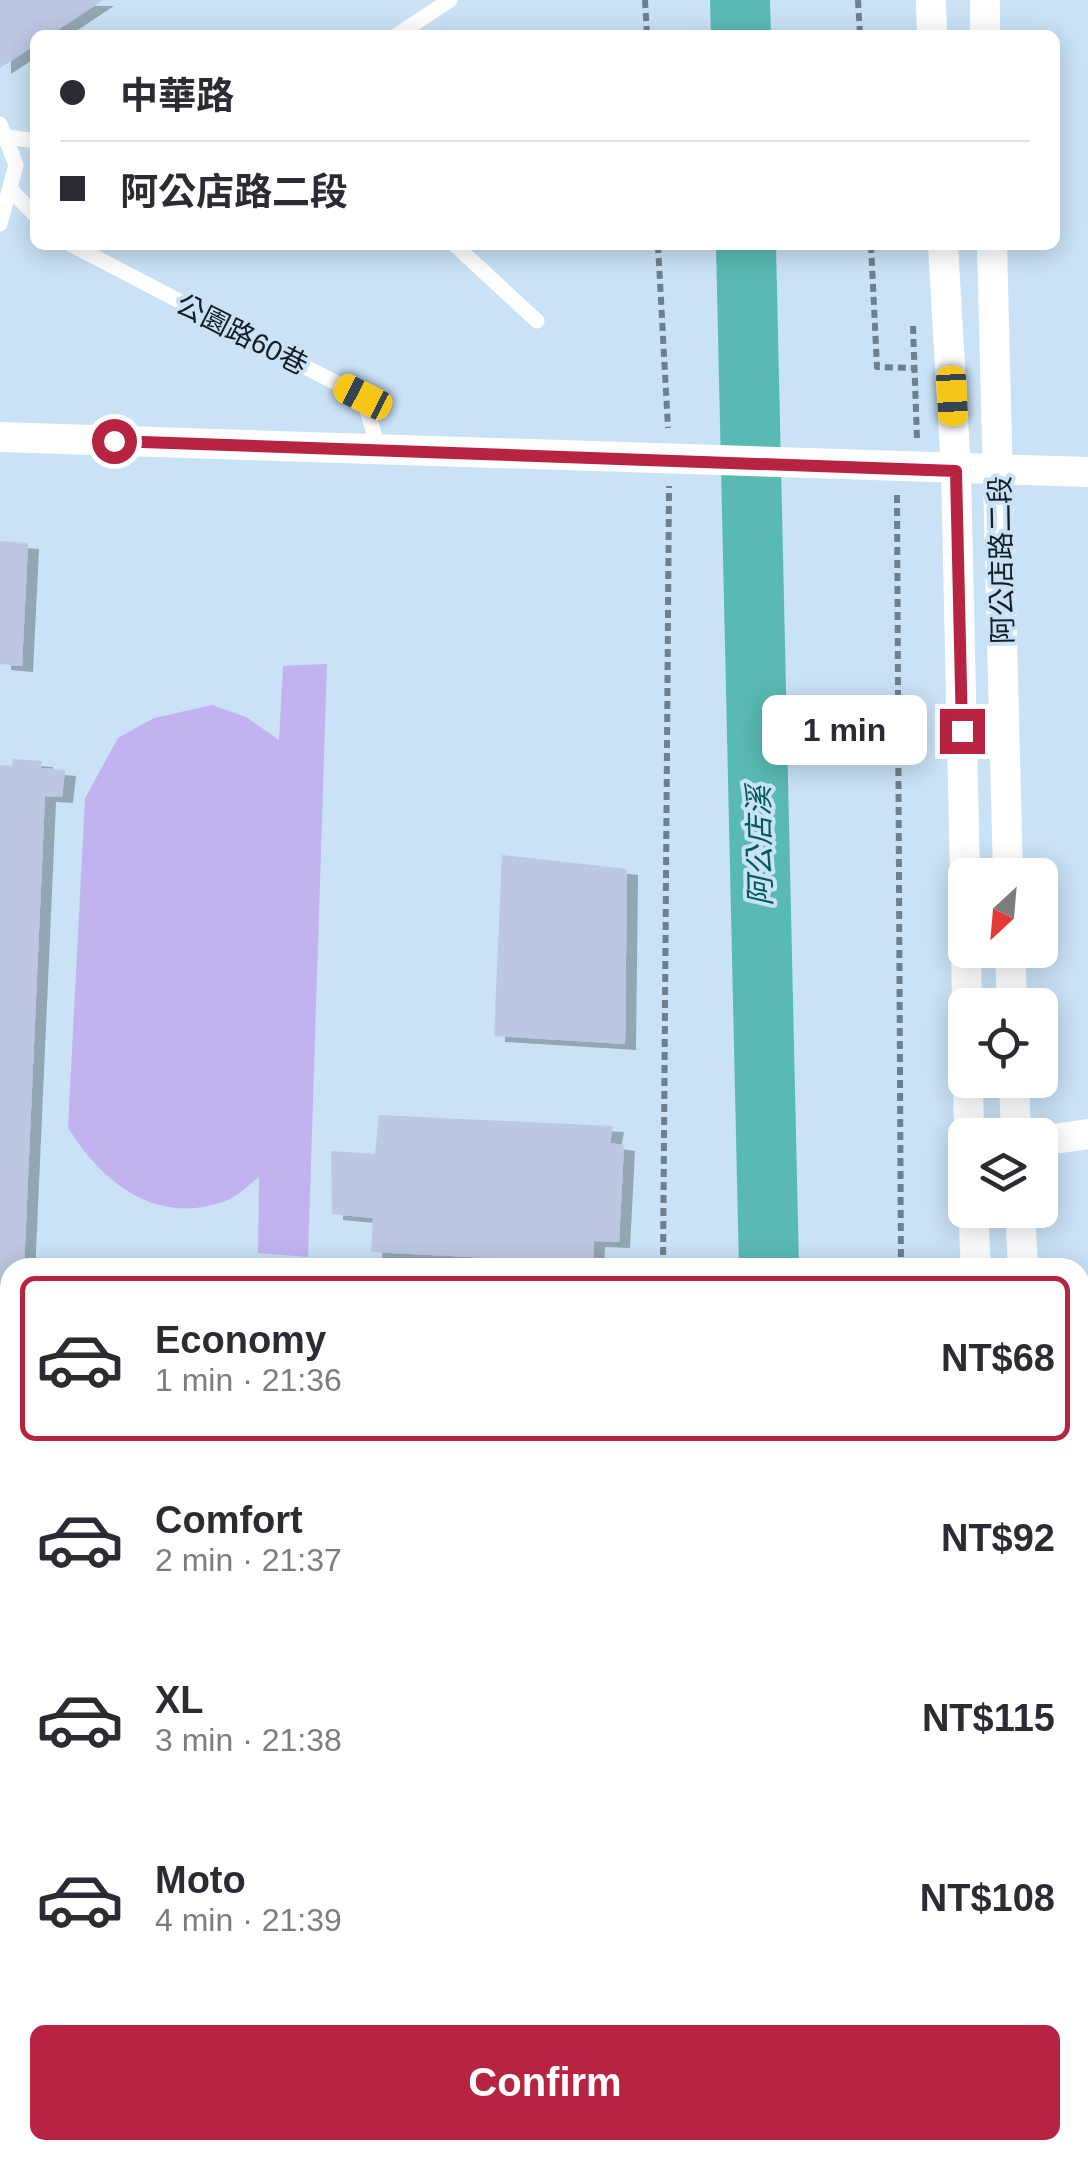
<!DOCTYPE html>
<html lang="en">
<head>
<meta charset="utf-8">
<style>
	:root { --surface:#fff; --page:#f7f7f7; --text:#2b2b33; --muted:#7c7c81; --line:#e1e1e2; --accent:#b62442 }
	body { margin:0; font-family:Helvetica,"Noto Sans TC",sans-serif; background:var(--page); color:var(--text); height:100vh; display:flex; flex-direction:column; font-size:38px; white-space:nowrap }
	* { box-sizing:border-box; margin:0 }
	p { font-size:32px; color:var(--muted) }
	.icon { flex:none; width:55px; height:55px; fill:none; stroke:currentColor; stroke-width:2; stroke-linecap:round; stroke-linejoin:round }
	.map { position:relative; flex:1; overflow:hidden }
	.drawer { position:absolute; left:0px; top:1258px; width:1090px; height:902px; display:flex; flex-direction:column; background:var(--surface); border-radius:30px 30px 0 0; box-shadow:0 5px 25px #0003 }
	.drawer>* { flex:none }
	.banner { position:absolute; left:30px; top:30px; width:1030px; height:220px; border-radius:15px; box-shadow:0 5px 25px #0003; display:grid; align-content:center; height:220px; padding:0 30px; background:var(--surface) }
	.needle { width:65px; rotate:206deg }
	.fabs { position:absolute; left:948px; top:858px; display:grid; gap:20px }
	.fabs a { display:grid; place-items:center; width:110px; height:110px; border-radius:15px; background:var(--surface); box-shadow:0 5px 25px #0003; font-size:50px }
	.end { position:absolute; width:45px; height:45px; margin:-22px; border:12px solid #b62442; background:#fff; box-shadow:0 0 0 5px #fff }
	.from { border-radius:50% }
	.bubble { position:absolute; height:70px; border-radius:15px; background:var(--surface); box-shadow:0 5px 25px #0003; font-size:32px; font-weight:700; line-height:70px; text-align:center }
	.car { position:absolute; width:30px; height:60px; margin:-30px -15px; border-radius:12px; box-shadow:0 0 8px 2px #0007; background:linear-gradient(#f5c518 24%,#345 0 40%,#f5c518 0 76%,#345 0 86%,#f5c518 0) }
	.banner b { display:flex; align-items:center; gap:35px; height:95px; font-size:38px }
	.banner b+b { border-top:2px solid var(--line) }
	.banner i { width:25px; height:25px; background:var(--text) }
	ul { padding:18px 0 0; list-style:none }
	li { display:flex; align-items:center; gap:30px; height:165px; margin:0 20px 15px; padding:0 10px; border:5px solid transparent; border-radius:15px }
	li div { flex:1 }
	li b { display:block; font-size:38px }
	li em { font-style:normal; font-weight:700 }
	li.selected { border-color:var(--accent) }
	li>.icon { width:90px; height:90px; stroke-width:1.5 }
	.cta { display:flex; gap:20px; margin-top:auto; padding:20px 30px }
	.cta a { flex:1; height:115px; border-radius:15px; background:var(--accent); color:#fff; font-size:40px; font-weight:700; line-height:115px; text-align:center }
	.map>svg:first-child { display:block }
	.green { fill:#c2b3f0 }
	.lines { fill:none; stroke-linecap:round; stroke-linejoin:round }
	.river { stroke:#59bab3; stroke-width:60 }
	.building { fill:#bdc7e1; filter:url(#shadow) }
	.path { stroke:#6e7f8d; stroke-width:6; stroke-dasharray:8 5; stroke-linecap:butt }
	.lane { stroke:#fff; stroke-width:15 }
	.street { stroke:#fff; stroke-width:30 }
	.route { stroke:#b62442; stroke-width:12 }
	.labels { text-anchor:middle; stroke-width:8; stroke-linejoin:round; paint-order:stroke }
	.street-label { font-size:28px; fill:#141d24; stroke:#c9e2f6 }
	.water-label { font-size:30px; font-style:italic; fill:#025b57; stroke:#c9e2f6 }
</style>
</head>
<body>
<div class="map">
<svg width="1088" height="2159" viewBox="0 0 1088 2159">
	<defs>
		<filter id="shadow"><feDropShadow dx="11" dy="6" stdDeviation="0" flood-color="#0004"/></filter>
	</defs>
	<rect width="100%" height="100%" fill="#c9e2f6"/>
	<path class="green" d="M 327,664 L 308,1257 L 258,1253 L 259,1177 C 250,1183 239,1195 228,1200 C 158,1227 104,1185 68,1128 L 85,798 L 118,738 L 154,718 L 212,705 L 246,717 L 279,740 L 283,666 Z"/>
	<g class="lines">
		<path class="river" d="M 740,0 L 741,35
			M 746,245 L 769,1268
			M 789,2150 L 789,2159"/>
	</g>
	<path class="building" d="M 0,0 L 103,0 L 50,35 L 35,35 L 35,45 L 0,68 Z
		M 0,541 L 28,543 L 22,666 L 0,664 Z
		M 13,759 L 42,761 L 41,768 L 65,770 L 62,797 L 45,796 L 24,1268 L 10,1268 L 10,1501 L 0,1500 L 0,765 L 12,766 Z
		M 502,855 L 627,869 L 625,1044 L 494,1036 Z
		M 379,1115 L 613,1126 L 610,1143 L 624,1145 L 619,1242 L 594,1241 L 593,1263 L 371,1252 L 373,1218 L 332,1214 L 331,1151 L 375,1154 Z
		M 0,1849 L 10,1853 L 10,1953 L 0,1950 Z
		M 0,2125 L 10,2125 L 10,2150 L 148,2150 L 149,2159 L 0,2159 Z
		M 167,2150 L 226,2150 L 226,2159 L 168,2159 Z
		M 480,2150 L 625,2150 L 625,2159 L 480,2159 Z"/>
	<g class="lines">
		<path class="path" d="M 645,0 L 647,35
			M 858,0 L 860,35
			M 658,245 L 668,428
			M 871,245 L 877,367 L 914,368
			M 913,326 L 917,439
			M 897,495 L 901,1268
			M 663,1268 L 669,486
			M 945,2159 L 945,2150"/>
		<path class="lane" d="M 397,35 L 450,0
			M 0,124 L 16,165 L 0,224
			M 8,137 L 35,141
			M 12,191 L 35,215
			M 72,245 L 363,397 L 379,450
			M 455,245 L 537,321
			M 0,1655 L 10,1657
			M 0,1831 L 10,1836
			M 427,2159 L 427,2150
			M 642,2159 L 643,2150"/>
		<path class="street" d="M 931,0 L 932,35
			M 985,0 L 985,35
			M 943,245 L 956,471 L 965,875
			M 992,245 L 1008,875
			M 0,437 L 1088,472
			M 966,950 L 967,1005
			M 1010,950 L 1012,1005
			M 968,1080 L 969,1135
			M 1014,1080 L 1016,1135
			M 1040,1141 L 1088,1134
			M 973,1210 L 976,1268
			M 1020,1210 L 1023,1268
			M 1080,1461 L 1088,1460
			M 1080,1729 L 1088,1727
			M 0,2058 L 10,2058
			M 1080,2072 L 1088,2072
			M 1038,2150 L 1038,2159
			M 993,2159 L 993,2150"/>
	</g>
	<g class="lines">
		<path class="route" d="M 114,441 L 956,471 L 962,731"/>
	</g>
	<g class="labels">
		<g class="street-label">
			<text transform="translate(242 334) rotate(27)" y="10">公園路60巷</text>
			<text transform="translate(1001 560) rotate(-91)" y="10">阿公店路二段</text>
		</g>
		<g class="water-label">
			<text transform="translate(760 846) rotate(-91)" y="10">阿公店溪</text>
		</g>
	</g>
</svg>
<div class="fabs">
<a><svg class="needle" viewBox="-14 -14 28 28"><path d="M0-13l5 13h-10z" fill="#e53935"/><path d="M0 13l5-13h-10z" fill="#7c7c81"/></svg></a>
<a><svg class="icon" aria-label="locate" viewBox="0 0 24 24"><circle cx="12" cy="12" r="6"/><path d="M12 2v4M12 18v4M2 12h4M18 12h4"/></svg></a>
<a><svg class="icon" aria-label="layers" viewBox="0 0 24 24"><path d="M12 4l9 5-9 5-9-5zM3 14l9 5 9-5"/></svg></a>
</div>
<i class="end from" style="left:114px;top:441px"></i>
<i class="end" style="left:962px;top:731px"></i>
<div class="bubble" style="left:762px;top:695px;width:165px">1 min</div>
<i class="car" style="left:952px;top:396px;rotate:177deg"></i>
<i class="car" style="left:363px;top:397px;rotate:297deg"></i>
<div class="banner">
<b><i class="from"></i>中華路</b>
<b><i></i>阿公店路二段</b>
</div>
<section class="drawer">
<ul>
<li class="selected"><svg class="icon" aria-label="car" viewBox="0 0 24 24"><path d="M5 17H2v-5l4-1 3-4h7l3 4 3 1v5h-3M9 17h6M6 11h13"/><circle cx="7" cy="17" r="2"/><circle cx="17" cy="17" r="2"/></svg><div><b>Economy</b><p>1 min · 21:36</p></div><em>NT$68</em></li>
<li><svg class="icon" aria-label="car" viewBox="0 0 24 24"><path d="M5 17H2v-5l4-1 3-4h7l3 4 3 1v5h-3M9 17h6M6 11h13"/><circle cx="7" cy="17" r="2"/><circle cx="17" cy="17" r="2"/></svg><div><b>Comfort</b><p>2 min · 21:37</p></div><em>NT$92</em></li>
<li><svg class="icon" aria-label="car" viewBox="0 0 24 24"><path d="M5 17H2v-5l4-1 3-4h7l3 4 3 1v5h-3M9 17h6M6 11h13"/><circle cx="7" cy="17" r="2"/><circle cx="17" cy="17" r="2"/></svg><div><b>XL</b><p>3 min · 21:38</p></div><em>NT$115</em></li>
<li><svg class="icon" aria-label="car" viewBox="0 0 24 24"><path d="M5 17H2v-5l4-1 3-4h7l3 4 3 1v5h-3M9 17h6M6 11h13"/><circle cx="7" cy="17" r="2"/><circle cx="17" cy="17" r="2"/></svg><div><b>Moto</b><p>4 min · 21:39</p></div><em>NT$108</em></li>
</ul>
<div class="cta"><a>Confirm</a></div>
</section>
</div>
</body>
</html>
